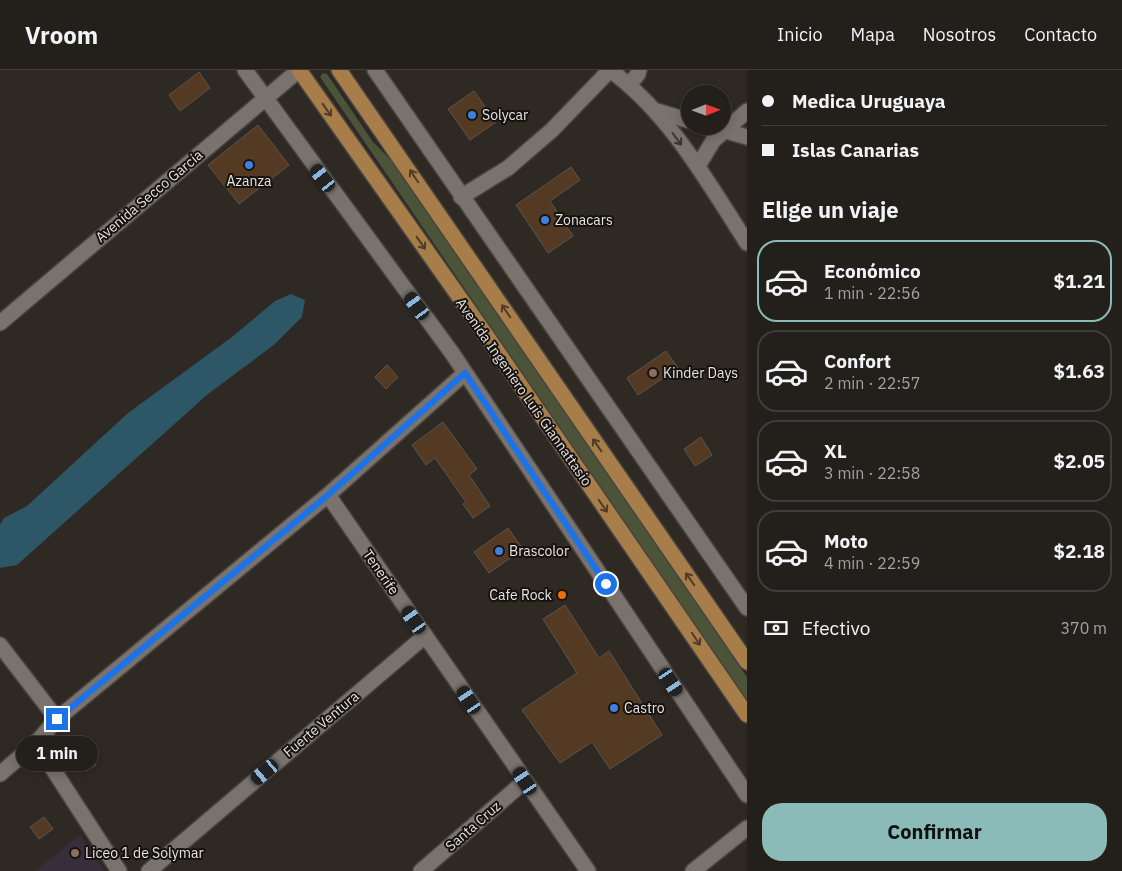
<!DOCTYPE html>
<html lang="es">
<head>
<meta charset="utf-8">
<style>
	:root { --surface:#231f1b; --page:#2f2c28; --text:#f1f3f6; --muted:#a3a2a3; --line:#403d3a; --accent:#8bbbb9 }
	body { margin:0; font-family:"IBM Plex Sans",sans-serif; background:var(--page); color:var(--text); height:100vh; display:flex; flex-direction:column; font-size:19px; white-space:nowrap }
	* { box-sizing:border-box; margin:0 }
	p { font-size:16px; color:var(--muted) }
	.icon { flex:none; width:28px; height:28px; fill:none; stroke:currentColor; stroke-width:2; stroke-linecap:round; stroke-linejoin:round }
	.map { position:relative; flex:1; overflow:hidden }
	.details { display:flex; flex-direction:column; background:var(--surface); width:375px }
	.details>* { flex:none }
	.guide { display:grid; align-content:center; height:110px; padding:0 15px; background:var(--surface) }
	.needle { width:32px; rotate:89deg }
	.controls { position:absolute; left:681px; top:15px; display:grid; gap:10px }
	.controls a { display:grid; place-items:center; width:50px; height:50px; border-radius:50%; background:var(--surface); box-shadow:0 2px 12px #0003,0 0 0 1px var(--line); font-size:25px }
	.end { position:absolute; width:22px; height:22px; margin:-11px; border:6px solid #1a73e8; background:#fff; box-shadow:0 0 0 2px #fff }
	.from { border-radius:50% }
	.bubble { position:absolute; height:35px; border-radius:18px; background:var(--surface); box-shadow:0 2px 12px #0003,0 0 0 1px var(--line); font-size:16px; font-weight:800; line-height:35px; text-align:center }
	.car { position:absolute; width:15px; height:30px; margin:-15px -8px; border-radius:6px; box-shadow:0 0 4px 1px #0007; background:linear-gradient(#222 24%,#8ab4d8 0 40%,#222 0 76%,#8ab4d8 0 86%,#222 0) }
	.guide b { display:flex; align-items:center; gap:18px; height:48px; font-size:19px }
	.guide b+b { border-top:1px solid var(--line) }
	.guide i { width:12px; height:12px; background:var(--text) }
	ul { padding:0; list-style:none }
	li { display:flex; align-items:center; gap:15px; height:82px; margin:0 10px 8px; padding:0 5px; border:2px solid var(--line); border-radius:20px }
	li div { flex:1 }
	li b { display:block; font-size:19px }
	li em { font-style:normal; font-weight:800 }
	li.current { border-color:var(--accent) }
	li>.icon { width:45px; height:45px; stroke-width:1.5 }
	h2 { padding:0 15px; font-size:22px; line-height:60px }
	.pay { display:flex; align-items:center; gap:12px; height:55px; padding:0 15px; font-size:19px }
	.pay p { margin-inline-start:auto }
	.button { display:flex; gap:10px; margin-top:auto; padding:10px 15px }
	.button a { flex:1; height:58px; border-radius:20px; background:var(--accent); color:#111; font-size:20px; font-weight:800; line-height:58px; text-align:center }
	header { display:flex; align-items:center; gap:30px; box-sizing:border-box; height:70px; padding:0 25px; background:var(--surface); border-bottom:1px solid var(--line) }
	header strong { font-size:24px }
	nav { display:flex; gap:28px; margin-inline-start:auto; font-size:18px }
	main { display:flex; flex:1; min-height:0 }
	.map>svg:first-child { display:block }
	.education { fill:#382d3b }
	.green { fill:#4b5339 }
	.water { fill:#2d5666 }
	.building { fill:#553a23; stroke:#5b544f }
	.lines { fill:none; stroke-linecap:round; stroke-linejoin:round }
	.street-casing { stroke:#494440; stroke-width:18 }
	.secondary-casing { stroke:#494440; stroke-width:18 }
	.primary-casing { stroke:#494440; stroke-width:18 }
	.street { stroke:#79726d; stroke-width:15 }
	.secondary { stroke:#79726d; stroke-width:15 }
	.primary { stroke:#a77d4a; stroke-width:15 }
	.oneway { stroke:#4f3d27 }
	.oneway2 { stroke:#383431 }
	.route { stroke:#1a73e8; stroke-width:6 }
	.shop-dot { fill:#3f7fe0; stroke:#151210; stroke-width:2 }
	.education-dot { fill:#8d6e63; stroke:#151210; stroke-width:2 }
	.food-dot { fill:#e8710a; stroke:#151210; stroke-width:2 }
	.labels { text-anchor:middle; stroke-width:4; stroke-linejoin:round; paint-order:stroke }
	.poi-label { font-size:14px; fill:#e8e4e1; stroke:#151210; text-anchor:start }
	.street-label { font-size:14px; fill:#e8e4e1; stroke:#151210 }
</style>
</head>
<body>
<header>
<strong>Vroom</strong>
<nav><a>Inicio</a><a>Mapa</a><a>Nosotros</a><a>Contacto</a></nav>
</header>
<main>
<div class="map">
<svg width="747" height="801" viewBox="0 0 747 801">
	<rect width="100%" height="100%" fill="#2f2924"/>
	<path class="education" d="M 80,765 L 104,801 L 35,801 Z"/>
	<path class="green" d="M 323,3 L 327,4 L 373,72 L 396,95 L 747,607 L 747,631 L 320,7 Z"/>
	<path class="water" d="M 291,224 L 305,230 L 302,247 L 275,274 L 208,324 L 17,495 L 0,498 L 0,455 L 4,448 L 27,436 L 128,343 L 232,267 L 275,231 Z"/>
	<path class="building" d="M 199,2 L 210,18 L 180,41 L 169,25 Z
		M 474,21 L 496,52 L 470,70 L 448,39 Z
		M 258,55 L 289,95 L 239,134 L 208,95 Z
		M 571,97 L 580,110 L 550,131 L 573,166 L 548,183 L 516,135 Z
		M 666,281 L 678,298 L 638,325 L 627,308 Z
		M 387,295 L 398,307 L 386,319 L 375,307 Z
		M 443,352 L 477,399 L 469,405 L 490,436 L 473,448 L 463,434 L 466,432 L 435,388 L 426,395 L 412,375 Z
		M 701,367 L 712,385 L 695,396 L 684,379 Z
		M 508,458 L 523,479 L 489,503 L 474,482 Z
		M 565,535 L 599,588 L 609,581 L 662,665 L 610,699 L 592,672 L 560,693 L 522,640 L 577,603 L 543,549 Z
		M 89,684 L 96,695 L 86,701 L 79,691 Z
		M 44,747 L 53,759 L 39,769 L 30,757 Z"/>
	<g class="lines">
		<defs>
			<path id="street" d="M 245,0 L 452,283 L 747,725
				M 375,0 L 747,538
				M 610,0 C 670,44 707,111 747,173
				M 629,15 L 638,4 L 639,0
				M 657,41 L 690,51
				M 709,56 L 747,67
				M 698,96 L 713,71 L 747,41
				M 461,127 L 508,98 L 552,60 L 610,0
				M 328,425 L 588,801
				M 0,575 L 57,649
				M 36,673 L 119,801
				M 0,704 L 36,673 L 57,649 L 328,425 L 465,303
				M 149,801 L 425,566
				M 421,801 L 525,711
				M 693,801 L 747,758"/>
			<path id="secondary" d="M 0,253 L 299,0"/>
			<path id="primary" d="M 299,0 L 484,262 L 747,645
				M 339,0 L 747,592"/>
		</defs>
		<use href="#street" class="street-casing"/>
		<use href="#secondary" class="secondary-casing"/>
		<use href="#primary" class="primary-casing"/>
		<use href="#street" class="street"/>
		<use href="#secondary" class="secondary"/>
		<use href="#primary" class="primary"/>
	</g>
	<defs><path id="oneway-shaft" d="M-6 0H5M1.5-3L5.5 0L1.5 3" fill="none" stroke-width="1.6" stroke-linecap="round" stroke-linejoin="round" transform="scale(1.25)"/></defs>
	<g class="oneway">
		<use href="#oneway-shaft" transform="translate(327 40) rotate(55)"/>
		<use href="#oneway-shaft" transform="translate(414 106) rotate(-124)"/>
		<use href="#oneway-shaft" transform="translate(421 173) rotate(55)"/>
		<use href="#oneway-shaft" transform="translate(506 241) rotate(-124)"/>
		<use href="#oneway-shaft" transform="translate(597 375) rotate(-125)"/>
		<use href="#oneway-shaft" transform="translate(603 436) rotate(55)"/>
		<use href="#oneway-shaft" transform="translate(690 509) rotate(-125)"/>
		<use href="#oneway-shaft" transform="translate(696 569) rotate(56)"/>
	</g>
	<use class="oneway2" href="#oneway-shaft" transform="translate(677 69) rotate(53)"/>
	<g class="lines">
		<path class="route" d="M 57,649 L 328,425 L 465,303 L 606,514"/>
	</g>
	<g class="shop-dot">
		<circle cx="472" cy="45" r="5"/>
		<circle cx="249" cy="95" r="5"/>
		<circle cx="545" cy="150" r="5"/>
		<circle cx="499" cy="481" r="5"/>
		<circle cx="614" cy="638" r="5"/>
	</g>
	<g class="education-dot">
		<circle cx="653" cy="303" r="5"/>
		<circle cx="75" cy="783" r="5"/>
	</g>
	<circle class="food-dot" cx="562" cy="525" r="5"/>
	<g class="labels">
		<g class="poi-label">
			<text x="482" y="50">Solycar</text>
			<text x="249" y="116" text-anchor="middle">Azanza</text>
			<text x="555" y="155">Zonacars</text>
			<text x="663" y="308">Kinder Days</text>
			<text x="509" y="486">Brascolor</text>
			<text x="552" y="530" text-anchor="end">Cafe Rock</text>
			<text x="624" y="643">Castro</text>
			<text x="85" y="788">Liceo 1 de Solymar</text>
		</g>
		<g class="street-label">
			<text transform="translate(149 126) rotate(-40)" y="5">Avenida Secco García</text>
			<text transform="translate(524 322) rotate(55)" y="5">Avenida Ingeniero Luis Giannattasio</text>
			<text transform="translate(381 502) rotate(55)" y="5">Tenerife</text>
			<text transform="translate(321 654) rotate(-40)" y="5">Fuerte Ventura</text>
			<text transform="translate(473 756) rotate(-41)" y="5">Santa Cruz</text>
		</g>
	</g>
</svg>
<div class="controls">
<a><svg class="needle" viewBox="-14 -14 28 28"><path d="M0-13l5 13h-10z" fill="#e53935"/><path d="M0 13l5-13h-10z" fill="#a3a2a3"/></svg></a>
</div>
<i class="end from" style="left:606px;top:514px"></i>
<i class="end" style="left:57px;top:649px"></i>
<div class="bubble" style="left:16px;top:666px;width:82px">1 min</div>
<i class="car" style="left:323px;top:108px;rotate:323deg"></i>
<i class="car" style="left:417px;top:236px;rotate:324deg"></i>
<i class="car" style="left:414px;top:550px;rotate:325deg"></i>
<i class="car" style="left:671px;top:612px;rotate:146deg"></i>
<i class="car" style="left:469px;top:630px;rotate:326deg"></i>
<i class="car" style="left:265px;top:702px;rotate:230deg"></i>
<i class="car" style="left:525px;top:711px;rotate:326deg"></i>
</div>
<section class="details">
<div class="guide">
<b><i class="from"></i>Medica Uruguaya</b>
<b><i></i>Islas Canarias</b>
</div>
<h2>Elige un viaje</h2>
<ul>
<li class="current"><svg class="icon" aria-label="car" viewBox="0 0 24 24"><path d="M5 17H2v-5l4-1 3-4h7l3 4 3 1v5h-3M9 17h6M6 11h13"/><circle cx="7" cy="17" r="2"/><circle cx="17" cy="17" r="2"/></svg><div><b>Económico</b><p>1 min · 22:56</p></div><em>$1.21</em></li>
<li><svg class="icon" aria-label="car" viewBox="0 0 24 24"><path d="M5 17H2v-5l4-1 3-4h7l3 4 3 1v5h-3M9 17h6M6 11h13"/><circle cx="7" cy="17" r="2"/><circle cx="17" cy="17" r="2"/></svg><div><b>Confort</b><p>2 min · 22:57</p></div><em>$1.63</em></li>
<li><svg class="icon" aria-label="car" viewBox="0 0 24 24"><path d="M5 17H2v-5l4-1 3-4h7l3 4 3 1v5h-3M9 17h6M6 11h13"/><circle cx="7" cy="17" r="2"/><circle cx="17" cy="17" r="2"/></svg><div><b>XL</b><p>3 min · 22:58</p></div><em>$2.05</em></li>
<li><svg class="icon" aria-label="car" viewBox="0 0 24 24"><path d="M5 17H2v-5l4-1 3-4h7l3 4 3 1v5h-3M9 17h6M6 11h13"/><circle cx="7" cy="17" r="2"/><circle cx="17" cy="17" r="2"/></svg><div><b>Moto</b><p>4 min · 22:59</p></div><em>$2.18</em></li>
</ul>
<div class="pay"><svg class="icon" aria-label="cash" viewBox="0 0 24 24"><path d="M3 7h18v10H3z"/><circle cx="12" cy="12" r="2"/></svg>Efectivo<p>370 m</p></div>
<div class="button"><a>Confirmar</a></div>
</section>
</main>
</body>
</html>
